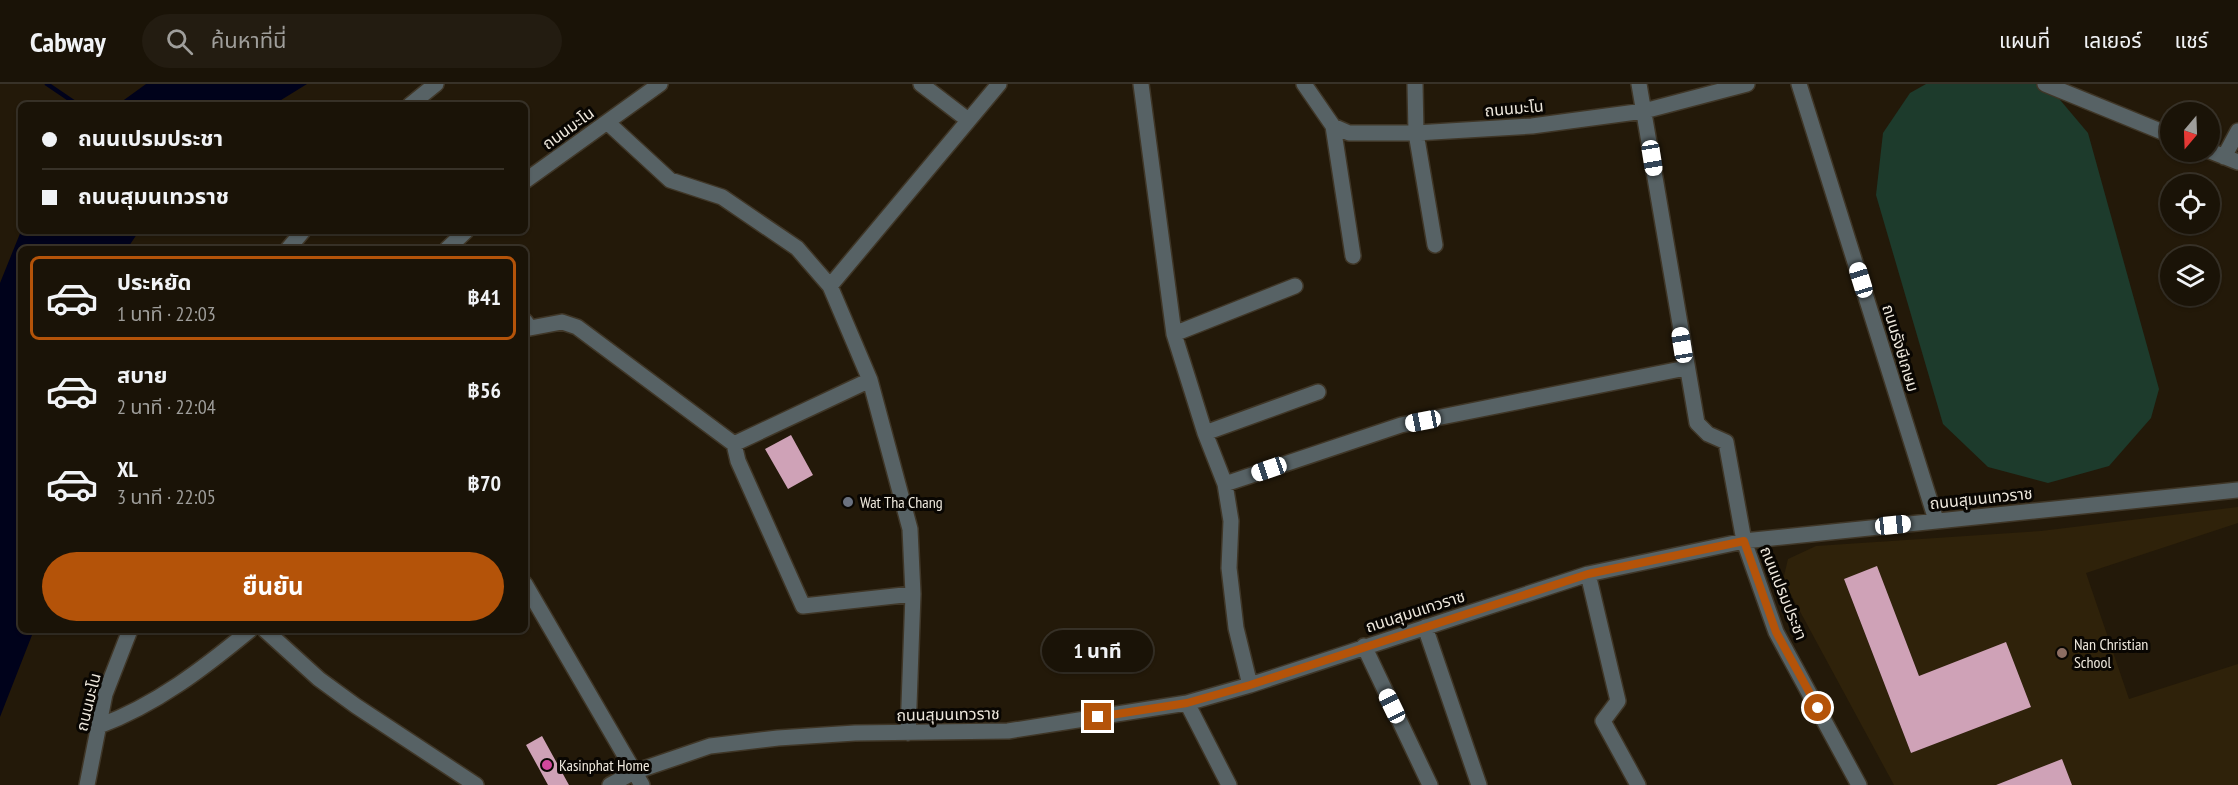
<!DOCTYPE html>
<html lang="th">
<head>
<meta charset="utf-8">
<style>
	:root { --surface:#1a1307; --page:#231c11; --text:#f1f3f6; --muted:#9f9e9b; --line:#383228; --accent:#b45309 }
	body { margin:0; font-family:"PT Sans Narrow","Noto Sans Thai",sans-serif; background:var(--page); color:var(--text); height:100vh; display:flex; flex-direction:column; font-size:22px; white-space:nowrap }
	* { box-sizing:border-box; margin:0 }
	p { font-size:20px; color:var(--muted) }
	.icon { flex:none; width:33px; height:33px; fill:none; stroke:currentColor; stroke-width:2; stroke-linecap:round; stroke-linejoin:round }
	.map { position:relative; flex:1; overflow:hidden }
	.details { position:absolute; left:18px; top:162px; width:510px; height:387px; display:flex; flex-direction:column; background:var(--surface); border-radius:9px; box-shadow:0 2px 4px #0004,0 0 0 2px var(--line) }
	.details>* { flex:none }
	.guide { position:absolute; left:18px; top:18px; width:510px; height:132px; border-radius:9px; box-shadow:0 2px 4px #0004,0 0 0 2px var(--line); display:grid; align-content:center; height:132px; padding:0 24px; background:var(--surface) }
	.needle { width:39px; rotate:199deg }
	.tools { position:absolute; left:2160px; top:18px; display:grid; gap:12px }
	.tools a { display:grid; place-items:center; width:60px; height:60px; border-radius:50%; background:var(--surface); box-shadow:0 2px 4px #0004,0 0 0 2px var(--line); font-size:30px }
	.end { position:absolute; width:27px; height:27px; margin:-14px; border:8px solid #b45309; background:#fff; box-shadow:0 0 0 3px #fff }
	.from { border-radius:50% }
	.bubble { position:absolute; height:42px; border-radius:21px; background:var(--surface); box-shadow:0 2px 4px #0004,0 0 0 2px var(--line); font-size:20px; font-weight:700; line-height:42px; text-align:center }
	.car { position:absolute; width:18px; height:36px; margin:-18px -9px; border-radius:8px; box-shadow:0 0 4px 2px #0007; background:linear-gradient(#fff 24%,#345 0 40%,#fff 0 76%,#345 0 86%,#fff 0) }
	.guide b { display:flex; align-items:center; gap:21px; height:57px; font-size:22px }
	.guide b+b { border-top:2px solid var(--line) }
	.guide i { width:15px; height:15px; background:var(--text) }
	ul { padding:10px 0 0; list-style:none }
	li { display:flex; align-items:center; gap:18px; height:84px; margin:0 12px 9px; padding:0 12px; border:3px solid transparent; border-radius:9px }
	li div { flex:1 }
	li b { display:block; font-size:22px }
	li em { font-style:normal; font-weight:700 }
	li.active { border-color:var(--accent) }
	li>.icon { width:54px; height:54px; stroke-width:1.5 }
	.primary-button { display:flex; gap:12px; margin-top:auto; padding:12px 24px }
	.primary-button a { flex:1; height:69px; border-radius:36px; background:var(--accent); color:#fff; font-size:24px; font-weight:700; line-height:69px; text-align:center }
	header { display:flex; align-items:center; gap:36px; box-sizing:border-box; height:84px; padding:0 30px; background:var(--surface); border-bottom:2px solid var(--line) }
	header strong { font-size:28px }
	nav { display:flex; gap:33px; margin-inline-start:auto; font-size:21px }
	.search { width:420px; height:54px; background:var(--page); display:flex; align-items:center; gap:15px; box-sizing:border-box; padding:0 21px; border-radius:33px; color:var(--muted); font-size:22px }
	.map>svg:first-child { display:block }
	.built { fill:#2f220a; fill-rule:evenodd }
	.green { fill:#1d3b2c }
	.water { fill:#00021b }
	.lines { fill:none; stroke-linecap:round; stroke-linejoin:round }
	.stream { stroke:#00021b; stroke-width:4.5 }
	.building { fill:#cfa2b7 }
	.minor-casing { stroke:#3f3627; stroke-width:18 }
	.minor { stroke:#576265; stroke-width:15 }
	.route { stroke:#b45309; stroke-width:8 }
	.worship-dot { fill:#6b7280; stroke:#090602; stroke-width:2 }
	.education-dot { fill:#8d6e63; stroke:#090602; stroke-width:2 }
	.hotel-dot { fill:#d1479c; stroke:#090602; stroke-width:2 }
	.labels { text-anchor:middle; stroke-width:6; stroke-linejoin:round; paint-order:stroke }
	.street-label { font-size:16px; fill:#eee8dd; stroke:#090602 }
	.poi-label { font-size:16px; fill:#eee8dd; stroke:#090602; text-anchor:start }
</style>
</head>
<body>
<header>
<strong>Cabway</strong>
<div class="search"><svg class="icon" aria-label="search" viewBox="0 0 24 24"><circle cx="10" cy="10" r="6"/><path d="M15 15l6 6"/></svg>ค้นหาที่นี่</div>
<nav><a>แผนที่</a><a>เลเยอร์</a><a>แชร์</a></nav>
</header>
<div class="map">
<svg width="2238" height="701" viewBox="0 0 2238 701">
	<rect width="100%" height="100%" fill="#231909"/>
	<path class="built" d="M 2238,423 L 2238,439 L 2086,489 L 2129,615 L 2238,580 L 2238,701 L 2072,701 L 2062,676 L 1996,701 L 1894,701 L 1783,496 L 1788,475 L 1816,462 L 2041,447 ZM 1876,483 L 1919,592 L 2006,559 L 2031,623 L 1911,669 L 1844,495 Z"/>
	<path class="green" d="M 1926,0 L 2039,0 L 2050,4 L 2088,49 L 2159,305 L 2151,334 L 2109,382 L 2048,399 L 1988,383 L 1943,340 L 1876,111 L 1883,49 L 1910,9 Z"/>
	<path class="water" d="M 146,0 L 307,0 L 273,21 L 117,21 Z
		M 21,147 L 139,147 L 127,165 L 21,165 L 21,546 L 34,546 L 0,633 L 0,199 Z"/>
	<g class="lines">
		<path class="stream" d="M 47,0 L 78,21"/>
	</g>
	<path class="building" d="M 791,351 L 813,391 L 788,405 L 765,365 Z
		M 1877,482 L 1919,592 L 2006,558 L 2031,623 L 1911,669 L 1844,495 Z
		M 542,652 L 569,701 L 548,701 L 526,661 Z
		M 2062,675 L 2072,701 L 1996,701 Z"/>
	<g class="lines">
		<defs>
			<path id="minor" d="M 921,0 L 968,36
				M 1141,0 L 1174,250 L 1205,349 L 1225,400 L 1231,437 L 1229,484 L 1236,544 L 1250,601
				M 1304,0 L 1333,42 L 1349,49 L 1416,49 L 1532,42 L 1644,27 L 1747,0
				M 1415,0 L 1416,49 L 1435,161
				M 1639,0 L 1697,339 L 1708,350 L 1726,358 L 1744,457 L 1776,548 L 1859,701
				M 1799,0 L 1936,436
				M 2045,0 L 2170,51
				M 410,21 L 436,0
				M 607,38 L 670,96 L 722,113 L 797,164 L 830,202 L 870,296 L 910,445 L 913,510 L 908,649
				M 1333,42 L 1353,172
				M 2210,67 L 2238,78
				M 2224,73 L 2238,47
				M 525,97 L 660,0
				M 288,165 L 303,147
				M 447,165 L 466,147
				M 830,202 L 999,0
				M 525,237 L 530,244 L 562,238 L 577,243 L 734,360 L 738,377 L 803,522 L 913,510
				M 1174,250 L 1295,202
				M 1205,349 L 1318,308
				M 734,360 L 870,296
				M 1225,400 L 1401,341 L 1686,284
				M 1588,490 L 1618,617 L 1603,637 L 1638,701
				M 525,500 L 642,701
				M 1425,543 L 1479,701
				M 265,546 L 319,595 L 356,622 L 476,701
				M 1364,562 L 1430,701
				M 1187,619 L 1229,701
				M 99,642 C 156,621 204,584 250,546
				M 87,701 L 105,610 L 130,546
				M 610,701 L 634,688 L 710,662 L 778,654 L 855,649 L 1008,647 L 1187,619 L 1250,601 L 1588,490 L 1744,457 L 2238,406"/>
		</defs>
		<use href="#minor" class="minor-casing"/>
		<use href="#minor" class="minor"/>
	</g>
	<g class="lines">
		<path class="route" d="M 1098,633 L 1187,619 L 1250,601 L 1588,490 L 1744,457 L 1776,548 L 1818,624"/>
	</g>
	<circle class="worship-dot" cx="848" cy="418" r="6"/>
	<circle class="education-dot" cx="2062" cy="569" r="6"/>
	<circle class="hotel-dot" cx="547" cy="681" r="6"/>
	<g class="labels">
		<g class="street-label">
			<text transform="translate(1514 24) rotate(-5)" y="6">ถนนมะโน</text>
			<text transform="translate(568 44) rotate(-36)" y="6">ถนนมะโน</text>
			<text transform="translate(1901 264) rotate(73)" y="6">ถนนรังษีเกษม</text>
			<text transform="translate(1981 414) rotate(-6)" y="6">ถนนสุมนเทวราช</text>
			<text transform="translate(1784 509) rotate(68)" y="6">ถนนเปรมประชา</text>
			<text transform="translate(1415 527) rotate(-18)" y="6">ถนนสุมนเทวราช</text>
			<text transform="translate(88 618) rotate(-76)" y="6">ถนนมะโน</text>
			<text transform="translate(948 630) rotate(-1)" y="6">ถนนสุมนเทวราช</text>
		</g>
		<g class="poi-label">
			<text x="860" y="424">Wat Tha Chang</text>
			<text x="2074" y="566">Nan Christian<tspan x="2074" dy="18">School</tspan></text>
			<text x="559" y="687">Kasinphat Home</text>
		</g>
	</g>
</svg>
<div class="tools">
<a><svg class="needle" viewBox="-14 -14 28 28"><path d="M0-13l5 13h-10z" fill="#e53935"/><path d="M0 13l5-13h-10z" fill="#9f9e9b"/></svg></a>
<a><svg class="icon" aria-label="locate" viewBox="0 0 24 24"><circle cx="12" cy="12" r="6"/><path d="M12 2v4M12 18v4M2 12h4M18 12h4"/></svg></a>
<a><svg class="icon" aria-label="layers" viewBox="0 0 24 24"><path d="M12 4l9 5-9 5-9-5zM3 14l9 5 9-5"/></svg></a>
</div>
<i class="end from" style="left:1818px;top:624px"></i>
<i class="end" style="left:1098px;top:633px"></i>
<div class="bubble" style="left:1042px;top:546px;width:111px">1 นาที</div>
<i class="car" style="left:1652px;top:74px;rotate:171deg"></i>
<i class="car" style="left:1861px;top:196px;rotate:343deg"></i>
<i class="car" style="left:1682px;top:261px;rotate:351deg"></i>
<i class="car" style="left:1423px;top:337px;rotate:259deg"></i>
<i class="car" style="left:1269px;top:385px;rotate:251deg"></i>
<i class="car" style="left:1893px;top:441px;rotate:84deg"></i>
<i class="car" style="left:1392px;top:622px;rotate:334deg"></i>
<div class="guide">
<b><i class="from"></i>ถนนเปรมประชา</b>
<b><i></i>ถนนสุมนเทวราช</b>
</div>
<section class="details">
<ul>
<li class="active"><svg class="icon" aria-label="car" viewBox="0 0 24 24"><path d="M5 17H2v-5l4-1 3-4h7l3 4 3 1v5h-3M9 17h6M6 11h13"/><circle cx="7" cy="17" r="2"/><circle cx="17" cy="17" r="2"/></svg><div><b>ประหยัด</b><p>1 นาที · 22:03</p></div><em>฿41</em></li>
<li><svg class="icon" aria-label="car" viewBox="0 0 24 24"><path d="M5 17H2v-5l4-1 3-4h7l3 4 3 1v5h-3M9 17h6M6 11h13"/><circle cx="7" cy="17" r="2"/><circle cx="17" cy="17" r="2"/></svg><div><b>สบาย</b><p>2 นาที · 22:04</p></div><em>฿56</em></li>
<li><svg class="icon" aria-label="car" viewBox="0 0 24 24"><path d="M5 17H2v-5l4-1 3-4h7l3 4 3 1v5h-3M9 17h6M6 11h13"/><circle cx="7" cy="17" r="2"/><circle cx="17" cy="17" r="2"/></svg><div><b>XL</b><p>3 นาที · 22:05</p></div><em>฿70</em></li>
</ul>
<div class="primary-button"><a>ยืนยัน</a></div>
</section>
</div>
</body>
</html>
